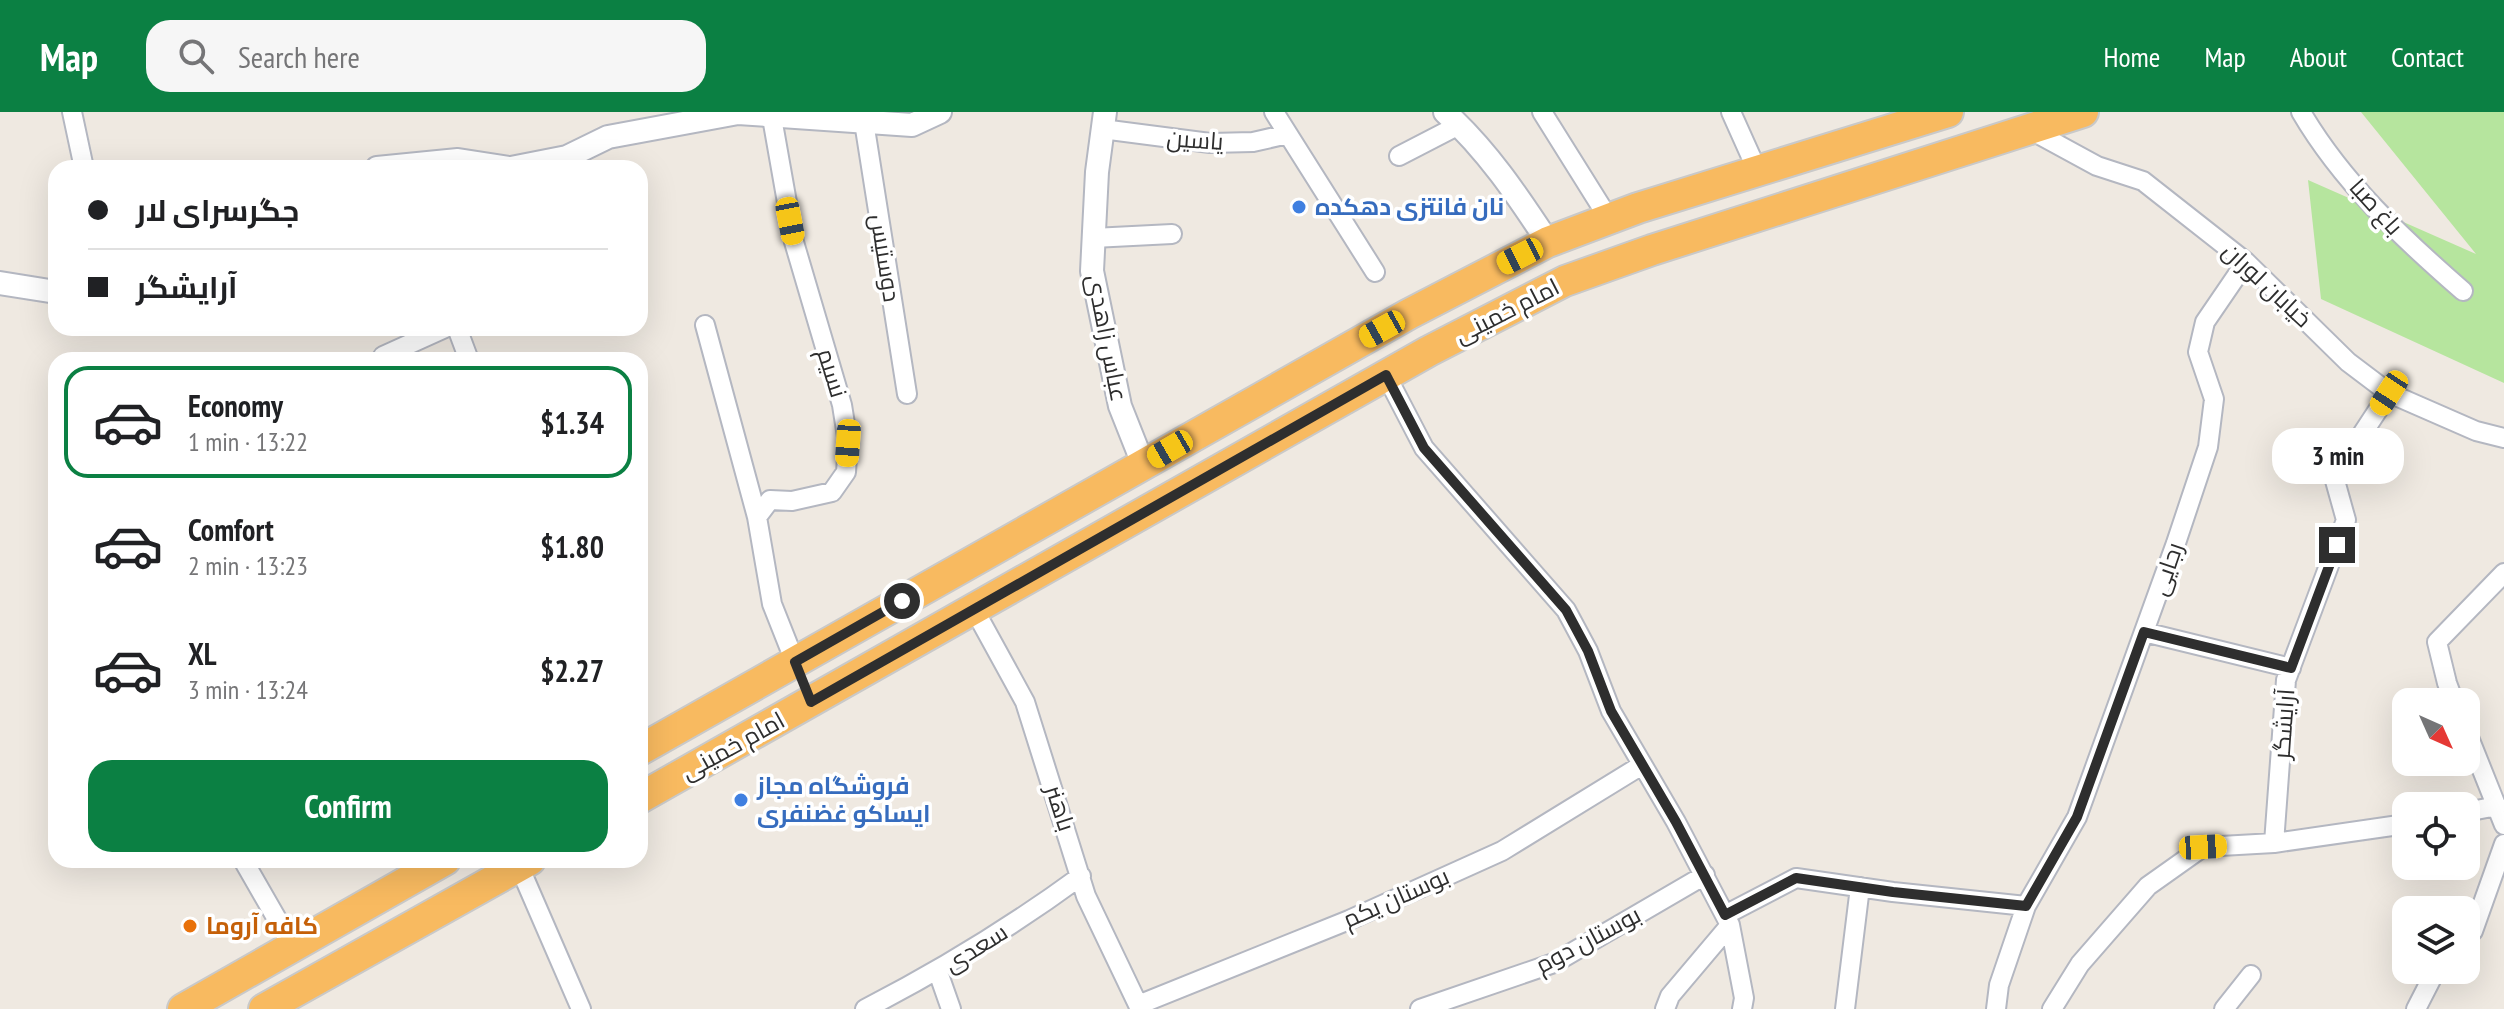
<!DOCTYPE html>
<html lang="en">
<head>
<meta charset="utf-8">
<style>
	:root { --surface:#fff; --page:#f6f6f6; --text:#202124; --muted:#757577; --line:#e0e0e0; --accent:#0b8043 }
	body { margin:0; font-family:"PT Sans Narrow",Cairo,sans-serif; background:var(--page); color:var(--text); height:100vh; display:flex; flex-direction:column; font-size:30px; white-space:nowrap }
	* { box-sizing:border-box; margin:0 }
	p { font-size:26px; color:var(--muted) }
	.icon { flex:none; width:44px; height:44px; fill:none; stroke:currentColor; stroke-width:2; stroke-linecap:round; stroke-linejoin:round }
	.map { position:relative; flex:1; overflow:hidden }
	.panel { position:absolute; left:48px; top:240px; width:600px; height:516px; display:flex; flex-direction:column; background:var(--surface); border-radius:24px; box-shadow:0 8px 32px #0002 }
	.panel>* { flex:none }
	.guide { position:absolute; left:48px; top:48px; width:600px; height:176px; border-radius:24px; box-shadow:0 8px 32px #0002; display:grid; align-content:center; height:176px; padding:0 40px; background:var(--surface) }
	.needle { width:52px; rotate:135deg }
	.controls { position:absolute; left:2392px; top:576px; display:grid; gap:16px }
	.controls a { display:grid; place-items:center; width:88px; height:88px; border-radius:16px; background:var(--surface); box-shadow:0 8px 32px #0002; font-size:40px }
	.end { position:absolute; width:36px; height:36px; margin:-18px; border:10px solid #2e2e2e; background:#fff; box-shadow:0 0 0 4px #fff }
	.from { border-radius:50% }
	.bubble { position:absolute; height:56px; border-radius:24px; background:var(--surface); box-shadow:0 8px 32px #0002; font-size:26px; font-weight:800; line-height:56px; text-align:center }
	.car { position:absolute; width:24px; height:48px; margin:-24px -12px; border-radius:10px; box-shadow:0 0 6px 2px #0007; background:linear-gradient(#f5c518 24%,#345 0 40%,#f5c518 0 76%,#345 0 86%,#f5c518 0) }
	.guide b { display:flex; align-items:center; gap:28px; height:76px; font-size:30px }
	.guide b+b { border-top:2px solid var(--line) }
	.guide i { width:20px; height:20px; background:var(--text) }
	ul { padding:14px 0 0; list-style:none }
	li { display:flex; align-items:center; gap:24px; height:112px; margin:0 16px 12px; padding:0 24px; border:4px solid transparent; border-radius:24px }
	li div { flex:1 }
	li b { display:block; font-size:30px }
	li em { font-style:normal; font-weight:800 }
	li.active { border-color:var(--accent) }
	li>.icon { width:72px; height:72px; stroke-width:1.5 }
	.button { display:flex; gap:16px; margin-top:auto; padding:16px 40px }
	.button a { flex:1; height:92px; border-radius:24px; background:var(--accent); color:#fff; font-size:32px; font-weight:800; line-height:92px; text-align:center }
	header { display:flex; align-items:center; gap:48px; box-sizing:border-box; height:112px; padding:0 40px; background:var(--accent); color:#fff }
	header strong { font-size:38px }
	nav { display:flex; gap:44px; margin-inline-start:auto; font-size:28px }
	.search { width:560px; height:72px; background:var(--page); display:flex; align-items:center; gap:20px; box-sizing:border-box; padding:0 28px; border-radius:24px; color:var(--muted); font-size:30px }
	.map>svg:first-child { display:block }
	.green { fill:#b6e59e }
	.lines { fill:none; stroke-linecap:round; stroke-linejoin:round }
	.minor-casing { stroke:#b4b7c1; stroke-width:22 }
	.tertiary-casing { stroke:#b4b7c1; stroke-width:26 }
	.trunk-casing { stroke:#c9c9c9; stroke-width:34 }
	.minor { stroke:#fff; stroke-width:18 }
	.tertiary { stroke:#fff; stroke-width:22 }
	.trunk { stroke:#f8ba60; stroke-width:30 }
	.route { stroke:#2e2e2e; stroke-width:10 }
	.shop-dot { fill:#3f7fe0; stroke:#fff; stroke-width:3 }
	.food-dot { fill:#e8710a; stroke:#fff; stroke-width:3 }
	.labels { text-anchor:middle; stroke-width:7; stroke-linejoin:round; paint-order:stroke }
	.street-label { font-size:24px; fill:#2e2e2e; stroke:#fff }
	.shop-label { font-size:24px; font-weight:bold; fill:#366cbe; stroke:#fff; text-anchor:start }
	.food-label { font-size:24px; font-weight:bold; fill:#c56008; stroke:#fff; text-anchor:start }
</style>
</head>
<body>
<header>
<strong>Map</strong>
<div class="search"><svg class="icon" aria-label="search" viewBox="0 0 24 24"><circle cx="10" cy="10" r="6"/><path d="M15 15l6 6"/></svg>Search here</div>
<nav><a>Home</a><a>Map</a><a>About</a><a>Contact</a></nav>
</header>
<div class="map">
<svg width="2504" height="897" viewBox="0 0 2504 897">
	<rect width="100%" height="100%" fill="#efe9e1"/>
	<path class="green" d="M 2361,0 L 2504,0 L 2504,271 L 2321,187 L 2308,68 L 2476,142 Z"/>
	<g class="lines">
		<defs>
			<path id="minor" d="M 72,0 L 84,56
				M 771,0 L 794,130 L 842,293 L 848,331 L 846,360 L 832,380 L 792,389 L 770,388 L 757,405 L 772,492 L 795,550
				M 1274,0 L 1375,160
				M 1542,0 L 1609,107
				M 1731,0 L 1757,58
				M 2301,0 C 2342,70 2402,126 2463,179
				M 864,10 L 907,282
				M 1102,17 L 1210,31 L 1253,30 L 1288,22
				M 2029,17 L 2097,54 L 2143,69 L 2246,150 L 2348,250 L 2389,281 L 2476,319 L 2504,326
				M 1399,44 L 1459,13
				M 1093,126 L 1172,122
				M 705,213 L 757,405
				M 457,216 L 469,248
				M 383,244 L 445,216
				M 1386,263 L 1424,336 L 1566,498 L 1588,539 L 1611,599 L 1676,710 L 1730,813 L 1744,886 L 1742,897
				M 974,497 L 1025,590 L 1086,784 L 1140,897
				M 2144,520 L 2291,556
				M 2454,590 L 2447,571 L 2437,530 L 2504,461
				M 2466,618 L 2504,713
				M 2466,700 L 2497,694
				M 2274,731 L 2286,568 L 2346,408 L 2334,365 L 2389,281
				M 243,748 L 293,835
				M 519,754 L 581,897
				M 1725,803 L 1796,766 L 1893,780 L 2026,794
				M 2466,826 L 2473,819 L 2504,732
				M 938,860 L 951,897
				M 1138,893 L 1349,808 L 1502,739 L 1642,653
				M 865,897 C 943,857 1010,816 1081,764
				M 1420,897 L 1554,851 L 1705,763
				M 1665,897 L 1670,884 L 1730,813
				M 1845,897 L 1860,775
				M 1996,897 L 1999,873 L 2026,794 L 2077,705 L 2176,431 L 2208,335 L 2214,287 L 2198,240 L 2205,210 L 2246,150
				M 2052,897 L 2080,852 L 2148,774 L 2203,735 L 2274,731 L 2406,712
				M 2224,897 L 2251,863
				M 2416,897 L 2436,858"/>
			<path id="tertiary" d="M 1105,0 L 1097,60 L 1092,159 L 1120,294 L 1143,352
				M 1445,0 C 1487,38 1517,83 1548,130
				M 377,56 L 458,48 L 509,56
				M 511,56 L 567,45 L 608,25 L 738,1 L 912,13 L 940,0
				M 0,171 L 56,180"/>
			<path id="trunk" d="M 640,638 L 1409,202 L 1548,130 L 1638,96 L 1948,0
				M 640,686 L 1429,239 L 1565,169 L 1652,138 L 2083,0
				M 183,897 L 445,748
				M 264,897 L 530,748"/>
		</defs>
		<use href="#minor" class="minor-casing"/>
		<use href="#tertiary" class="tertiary-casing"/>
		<use href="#trunk" class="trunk-casing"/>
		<use href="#minor" class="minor"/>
		<use href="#tertiary" class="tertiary"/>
		<use href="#trunk" class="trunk"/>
	</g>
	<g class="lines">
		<path class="route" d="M 902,489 L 795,550 L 811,590 L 1386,263 L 1424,336 L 1566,498 L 1588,539 L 1611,599 L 1676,710 L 1725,803 L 1796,766 L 1893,780 L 2026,794 L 2077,705 L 2144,520 L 2291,556 L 2337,433"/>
	</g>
	<g class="shop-dot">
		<circle cx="1299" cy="95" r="8"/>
		<circle cx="741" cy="688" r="8"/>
	</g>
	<circle class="food-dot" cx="190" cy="814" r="8"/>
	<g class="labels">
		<g class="street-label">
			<text transform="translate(1195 28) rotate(4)" y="8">یاسین</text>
			<text transform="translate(2376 95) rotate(48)" y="8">باغ صبا</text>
			<text transform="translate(885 146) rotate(81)" y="8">دوستیس</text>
			<text transform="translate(2267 173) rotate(43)" y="8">خیابان لوران</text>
			<text transform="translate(1507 199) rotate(-27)" y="8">امام خمینی</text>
			<text transform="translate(1107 226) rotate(79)" y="8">عباس زاهدی</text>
			<text transform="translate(832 261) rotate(73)" y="8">نسیم</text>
			<text transform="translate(2167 457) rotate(-71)" y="8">رجایی</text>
			<text transform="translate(2284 612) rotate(-86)" y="8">آرایشگر</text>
			<text transform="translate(733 634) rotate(-29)" y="8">امام خمینی</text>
			<text transform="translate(1060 696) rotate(72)" y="8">باهنر</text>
			<text transform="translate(1396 786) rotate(-24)" y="8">بوستان یکم</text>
			<text transform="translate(1588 828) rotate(-28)" y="8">بوستان دوم</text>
			<text transform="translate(976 836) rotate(-32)" y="8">سعدی</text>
		</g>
		<g class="shop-label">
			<text x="1315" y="103">نان فانتزی دهکده</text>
			<text x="757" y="682">فروشگاه مجاز<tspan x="757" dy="28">ایساکو غضنفری</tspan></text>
		</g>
		<g class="food-label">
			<text x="206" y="822">کافه آروما</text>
		</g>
	</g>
</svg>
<div class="controls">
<a><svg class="needle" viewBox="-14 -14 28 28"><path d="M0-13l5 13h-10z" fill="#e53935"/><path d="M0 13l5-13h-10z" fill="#757577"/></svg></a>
<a><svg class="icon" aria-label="locate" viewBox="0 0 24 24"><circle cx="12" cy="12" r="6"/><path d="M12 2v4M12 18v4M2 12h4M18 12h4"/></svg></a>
<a><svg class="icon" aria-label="layers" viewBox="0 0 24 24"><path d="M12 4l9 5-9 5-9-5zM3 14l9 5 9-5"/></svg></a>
</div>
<i class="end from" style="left:902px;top:489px"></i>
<i class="end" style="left:2337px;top:433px"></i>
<div class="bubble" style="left:2272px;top:316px;width:132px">3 min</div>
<i class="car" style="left:790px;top:109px;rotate:169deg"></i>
<i class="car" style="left:1520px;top:144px;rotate:243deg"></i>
<i class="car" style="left:1382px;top:217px;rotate:241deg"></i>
<i class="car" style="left:2389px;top:281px;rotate:213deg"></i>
<i class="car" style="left:848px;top:331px;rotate:184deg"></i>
<i class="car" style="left:1170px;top:337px;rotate:240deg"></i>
<i class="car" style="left:2203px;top:735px;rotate:87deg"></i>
<div class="guide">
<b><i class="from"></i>جگرسرای لار</b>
<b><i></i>آرایشگر</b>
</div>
<section class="panel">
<ul>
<li class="active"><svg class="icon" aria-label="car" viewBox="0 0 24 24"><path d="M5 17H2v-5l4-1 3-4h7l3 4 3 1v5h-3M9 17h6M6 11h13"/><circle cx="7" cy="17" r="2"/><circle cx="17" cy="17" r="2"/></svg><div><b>Economy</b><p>1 min · 13:22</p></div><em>$1.34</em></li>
<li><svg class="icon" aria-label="car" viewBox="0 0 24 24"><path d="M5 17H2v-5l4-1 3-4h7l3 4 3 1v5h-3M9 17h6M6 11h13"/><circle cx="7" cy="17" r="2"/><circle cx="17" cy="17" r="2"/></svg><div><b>Comfort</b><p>2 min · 13:23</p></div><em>$1.80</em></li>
<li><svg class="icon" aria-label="car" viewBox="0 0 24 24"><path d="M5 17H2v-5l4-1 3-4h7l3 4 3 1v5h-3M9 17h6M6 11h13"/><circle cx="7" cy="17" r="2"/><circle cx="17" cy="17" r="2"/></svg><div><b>XL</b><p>3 min · 13:24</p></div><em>$2.27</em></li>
</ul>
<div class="button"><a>Confirm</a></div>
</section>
</div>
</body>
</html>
